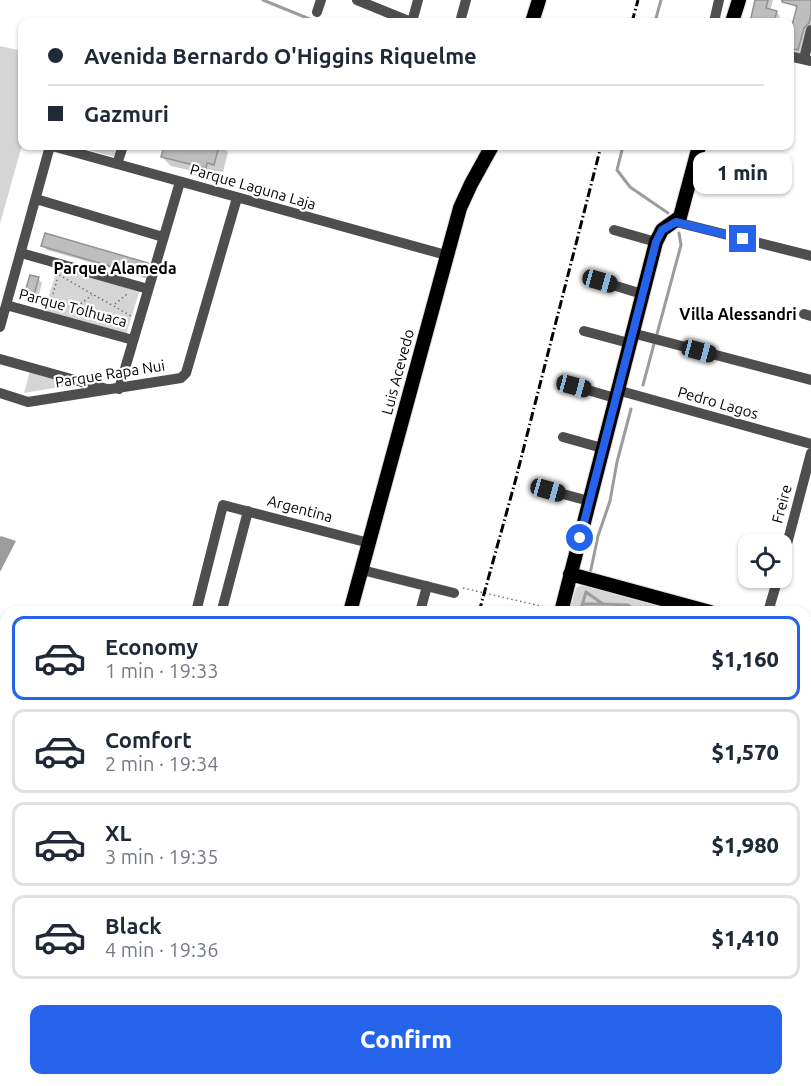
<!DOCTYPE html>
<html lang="en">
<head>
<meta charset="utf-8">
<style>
	:root { --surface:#fff; --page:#f2f2f3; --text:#1f2937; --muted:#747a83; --line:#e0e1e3; --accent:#2563eb }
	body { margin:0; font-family:Ubuntu,sans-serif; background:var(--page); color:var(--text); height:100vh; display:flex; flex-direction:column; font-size:22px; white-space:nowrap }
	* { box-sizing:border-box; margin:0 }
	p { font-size:20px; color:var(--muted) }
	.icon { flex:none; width:33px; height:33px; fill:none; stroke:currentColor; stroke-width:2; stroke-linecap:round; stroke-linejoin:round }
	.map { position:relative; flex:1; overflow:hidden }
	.panel { position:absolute; left:0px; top:606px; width:812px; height:480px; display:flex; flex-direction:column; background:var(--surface); border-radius:18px 18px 0 0; box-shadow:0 2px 4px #0004 }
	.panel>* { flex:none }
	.guide { position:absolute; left:18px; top:18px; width:776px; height:132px; border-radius:12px; box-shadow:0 2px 4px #0004; display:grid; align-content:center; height:132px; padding:0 30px; background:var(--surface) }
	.fabs { position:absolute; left:738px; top:534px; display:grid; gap:12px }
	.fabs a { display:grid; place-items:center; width:54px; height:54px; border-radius:12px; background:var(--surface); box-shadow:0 2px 4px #0004; font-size:30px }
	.end { position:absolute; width:27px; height:27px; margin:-14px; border:8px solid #2563eb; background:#fff; box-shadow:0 0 0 3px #fff }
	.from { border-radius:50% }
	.bubble { position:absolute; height:42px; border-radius:12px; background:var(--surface); box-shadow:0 2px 4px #0004; font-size:20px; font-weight:800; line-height:42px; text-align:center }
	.car { position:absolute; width:18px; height:36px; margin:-18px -9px; border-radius:8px; box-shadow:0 0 4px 2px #0007; background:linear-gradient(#222 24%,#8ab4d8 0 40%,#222 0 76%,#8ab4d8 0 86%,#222 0) }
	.guide b { display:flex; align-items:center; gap:21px; height:57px; font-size:22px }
	.guide b+b { border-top:2px solid var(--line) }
	.guide i { width:15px; height:15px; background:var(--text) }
	ul { padding:10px 0 0; list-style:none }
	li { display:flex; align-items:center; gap:18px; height:84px; margin:0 12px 9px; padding:0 18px; border:3px solid var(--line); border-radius:12px }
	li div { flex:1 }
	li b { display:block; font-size:22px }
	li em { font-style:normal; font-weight:800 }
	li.current { border-color:var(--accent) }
	li>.icon { width:54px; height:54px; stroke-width:1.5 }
	.primary-button { display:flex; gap:12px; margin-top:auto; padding:12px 30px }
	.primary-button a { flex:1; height:69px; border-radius:12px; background:var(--accent); color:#fff; font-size:24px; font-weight:800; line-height:69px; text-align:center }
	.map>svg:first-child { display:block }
	.green { fill:#d5d5d5 }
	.water { fill:#9c9c9c }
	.shadow { fill:#0003 }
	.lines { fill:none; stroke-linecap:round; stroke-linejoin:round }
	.stream { stroke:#9c9c9c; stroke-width:3 }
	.building { fill:#bebebe; stroke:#929292; stroke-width:1.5 }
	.major-casing { stroke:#dbdbdb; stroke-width:16 }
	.path { stroke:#707070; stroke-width:1.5; stroke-dasharray:1.5 3; stroke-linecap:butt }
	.minor { stroke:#4e4e4e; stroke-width:10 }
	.major { stroke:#000; stroke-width:14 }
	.rail { stroke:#000; stroke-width:3; stroke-dasharray:9 3 1.5 3; stroke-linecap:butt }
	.route { stroke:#2563eb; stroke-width:8 }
	.labels { text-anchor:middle; stroke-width:4.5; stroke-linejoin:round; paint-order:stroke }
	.street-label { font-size:15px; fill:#000; stroke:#fff }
	.neighbourhood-label { font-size:16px; font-weight:bold; fill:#000; stroke:#fff }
</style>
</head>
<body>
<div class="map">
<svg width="811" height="1086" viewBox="0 0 811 1086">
	<rect width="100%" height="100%" fill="#fff"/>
	<path class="green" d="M 0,46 L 22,51 L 22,145 L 0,224 Z
		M 75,146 L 121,146 L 118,158 Z
		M 58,266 L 140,289 L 126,335 L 44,312 Z
		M 30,371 L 77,384 L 24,393 Z
		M 581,585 L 680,612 L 569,612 L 576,588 Z
		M 806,646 L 811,647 L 811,733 L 806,731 Z
		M 806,990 L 811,992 L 811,1086 L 705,1086 L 707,1080 L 806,1080 Z"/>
	<path class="water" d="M 1,536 L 16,541 L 0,572 L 0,537 Z"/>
	<path class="shadow" d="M 757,0 L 773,0 L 770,11 L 776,12 L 780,16 L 778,22 L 751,22 Z
		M 792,0 L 811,0 L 811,28 L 802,54 L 792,51 L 789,48 L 798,9 L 791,4 Z
		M 165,146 L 222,146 L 228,152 L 223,172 L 216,171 L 215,176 L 171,166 L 162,157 Z
		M 43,246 L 148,264 L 152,268 L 148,279 L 47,250 Z
		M 38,279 L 42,283 L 37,301 L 29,299 L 25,295 Z"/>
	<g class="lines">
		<path class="stream" d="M 263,0 L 317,22
			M 655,22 L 661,0
			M 623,146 L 617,170 L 630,187 L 668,213
			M 657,334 L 681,245 L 679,233
			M 643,385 L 654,344
			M 590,574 L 598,536 L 610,501 L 617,462 L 631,409
			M 583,604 L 602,604
			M 580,612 L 586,592 L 603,604 L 628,605 L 637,612
			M 806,650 L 811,652
			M 535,1080 L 559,1086"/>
	</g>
	<path class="building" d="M 755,0 L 768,0 L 766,8 L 777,11 L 774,22 L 750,22 Z
		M 782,0 L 811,0 L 811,15 L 809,23 L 804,28 L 798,50 L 789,48 L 789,37 L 797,6 L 782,2 Z
		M 164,146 L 219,146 L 214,165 L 207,163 L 206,168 L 161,157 Z
		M 45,233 L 148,263 L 144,276 L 41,246 Z
		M 30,275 L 39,277 L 33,298 L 24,295 Z"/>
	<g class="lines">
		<defs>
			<path id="major" d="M 532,22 L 539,0
				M 732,22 L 739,0
				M 570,574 L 710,612
				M 350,612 L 460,208 L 471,184 L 492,146
				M 561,612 L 656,242 L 662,230 L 680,217 L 699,146
				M 806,637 L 811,639
				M 806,737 L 811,738"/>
		</defs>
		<use href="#major" class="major-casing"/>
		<path class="path" d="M 59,275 L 131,316
			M 115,304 L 127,294
			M 49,307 L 58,277
			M 70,312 L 92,295
			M 463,588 L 549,608
			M 644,606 L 646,612
			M 600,607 L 606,612
			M 806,664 L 811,664
			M 811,676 L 811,678
			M 806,700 L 811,697
			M 806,712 L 811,717
			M 0,730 L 6,731"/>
		<path class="minor" d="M 357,0 L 411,22
			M 317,12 L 321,0
			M 412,22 L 418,0
			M 460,22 L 466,0
			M 714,22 L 719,0
			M 789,56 L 811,61
			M 804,59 L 811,30
			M 52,146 L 446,255
			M 117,164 L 123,146
			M 36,199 L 163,237
			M 676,222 L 811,256
			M 614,230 L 656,242
			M 21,253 L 148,289
			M 600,281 L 642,294
			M 6,305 L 133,340
			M 804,314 L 811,316
			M 0,327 L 50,146
			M 584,331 L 629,343
			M 632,333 L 811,380
			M 0,359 L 107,389
			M 574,386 L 615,398
			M 119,389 L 180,182
			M 617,390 L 811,444
			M 0,393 L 28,402 L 181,378 L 186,373 L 237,198
			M 563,437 L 602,448
			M 548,490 L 589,501
			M 782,563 L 811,453
			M 362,570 L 454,593
			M 223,606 L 248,511
			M 196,612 L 223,505 L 369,543
			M 420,612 L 427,586
			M 768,612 L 778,578
			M 806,942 L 811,944
			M 806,1054 L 811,1056
			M 415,1086 L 416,1082 L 430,1086
			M 645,1086 L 646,1080"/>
		<use href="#major" class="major"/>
		<path class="rail" d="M 632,22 L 638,0
			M 479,612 L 515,482 L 601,146
			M 356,1086 L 357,1080"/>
	</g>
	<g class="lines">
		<path class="route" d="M 580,538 L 656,242 L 662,230 L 676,222 L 743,239"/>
	</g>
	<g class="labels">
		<g class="street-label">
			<text transform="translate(253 187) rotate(16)" y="5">Parque Laguna Laja</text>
			<text transform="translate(73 308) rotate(15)" y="5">Parque Tolhuaca</text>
			<text transform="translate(398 372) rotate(-75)" y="5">Luis Acevedo</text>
			<text transform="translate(110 374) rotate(-9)" y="5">Parque Rapa Nui</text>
			<text transform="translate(718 403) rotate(16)" y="5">Pedro Lagos</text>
			<text transform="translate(782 504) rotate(-75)" y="5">Freire</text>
			<text transform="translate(300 509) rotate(15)" y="5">Argentina</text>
		</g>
		<g class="neighbourhood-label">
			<text x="115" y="274">Parque Alameda</text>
			<text x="738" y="320">Villa Alessandri</text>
		</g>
	</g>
</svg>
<div class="fabs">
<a><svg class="icon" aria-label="locate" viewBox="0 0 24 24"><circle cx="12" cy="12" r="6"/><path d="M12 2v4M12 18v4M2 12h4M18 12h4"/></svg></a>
</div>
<i class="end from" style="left:580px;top:538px"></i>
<i class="end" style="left:743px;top:239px"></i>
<div class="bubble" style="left:693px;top:152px;width:99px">1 min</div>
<i class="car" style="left:600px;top:281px;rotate:106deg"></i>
<i class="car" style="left:699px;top:351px;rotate:105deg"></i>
<i class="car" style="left:574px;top:386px;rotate:105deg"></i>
<i class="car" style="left:548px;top:490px;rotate:106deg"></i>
<div class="guide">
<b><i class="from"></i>Avenida Bernardo O'Higgins Riquelme</b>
<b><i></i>Gazmuri</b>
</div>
<section class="panel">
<ul>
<li class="current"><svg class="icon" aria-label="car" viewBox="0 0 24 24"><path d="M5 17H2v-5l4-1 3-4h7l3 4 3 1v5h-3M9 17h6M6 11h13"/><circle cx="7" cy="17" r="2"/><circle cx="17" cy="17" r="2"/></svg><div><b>Economy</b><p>1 min · 19:33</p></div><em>$1,160</em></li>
<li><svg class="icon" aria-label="car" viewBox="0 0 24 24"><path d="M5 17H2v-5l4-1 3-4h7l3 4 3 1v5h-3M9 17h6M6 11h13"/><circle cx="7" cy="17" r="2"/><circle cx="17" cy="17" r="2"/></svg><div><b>Comfort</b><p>2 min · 19:34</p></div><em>$1,570</em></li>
<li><svg class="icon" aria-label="car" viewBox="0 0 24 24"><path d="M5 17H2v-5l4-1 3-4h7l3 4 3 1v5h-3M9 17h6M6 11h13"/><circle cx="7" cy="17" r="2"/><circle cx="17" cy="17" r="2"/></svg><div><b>XL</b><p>3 min · 19:35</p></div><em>$1,980</em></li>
<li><svg class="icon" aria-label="car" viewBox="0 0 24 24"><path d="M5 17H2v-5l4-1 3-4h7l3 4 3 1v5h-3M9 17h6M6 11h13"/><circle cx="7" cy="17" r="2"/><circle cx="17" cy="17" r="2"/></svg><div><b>Black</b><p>4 min · 19:36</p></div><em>$1,410</em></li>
</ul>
<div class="primary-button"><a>Confirm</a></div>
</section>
</div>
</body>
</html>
